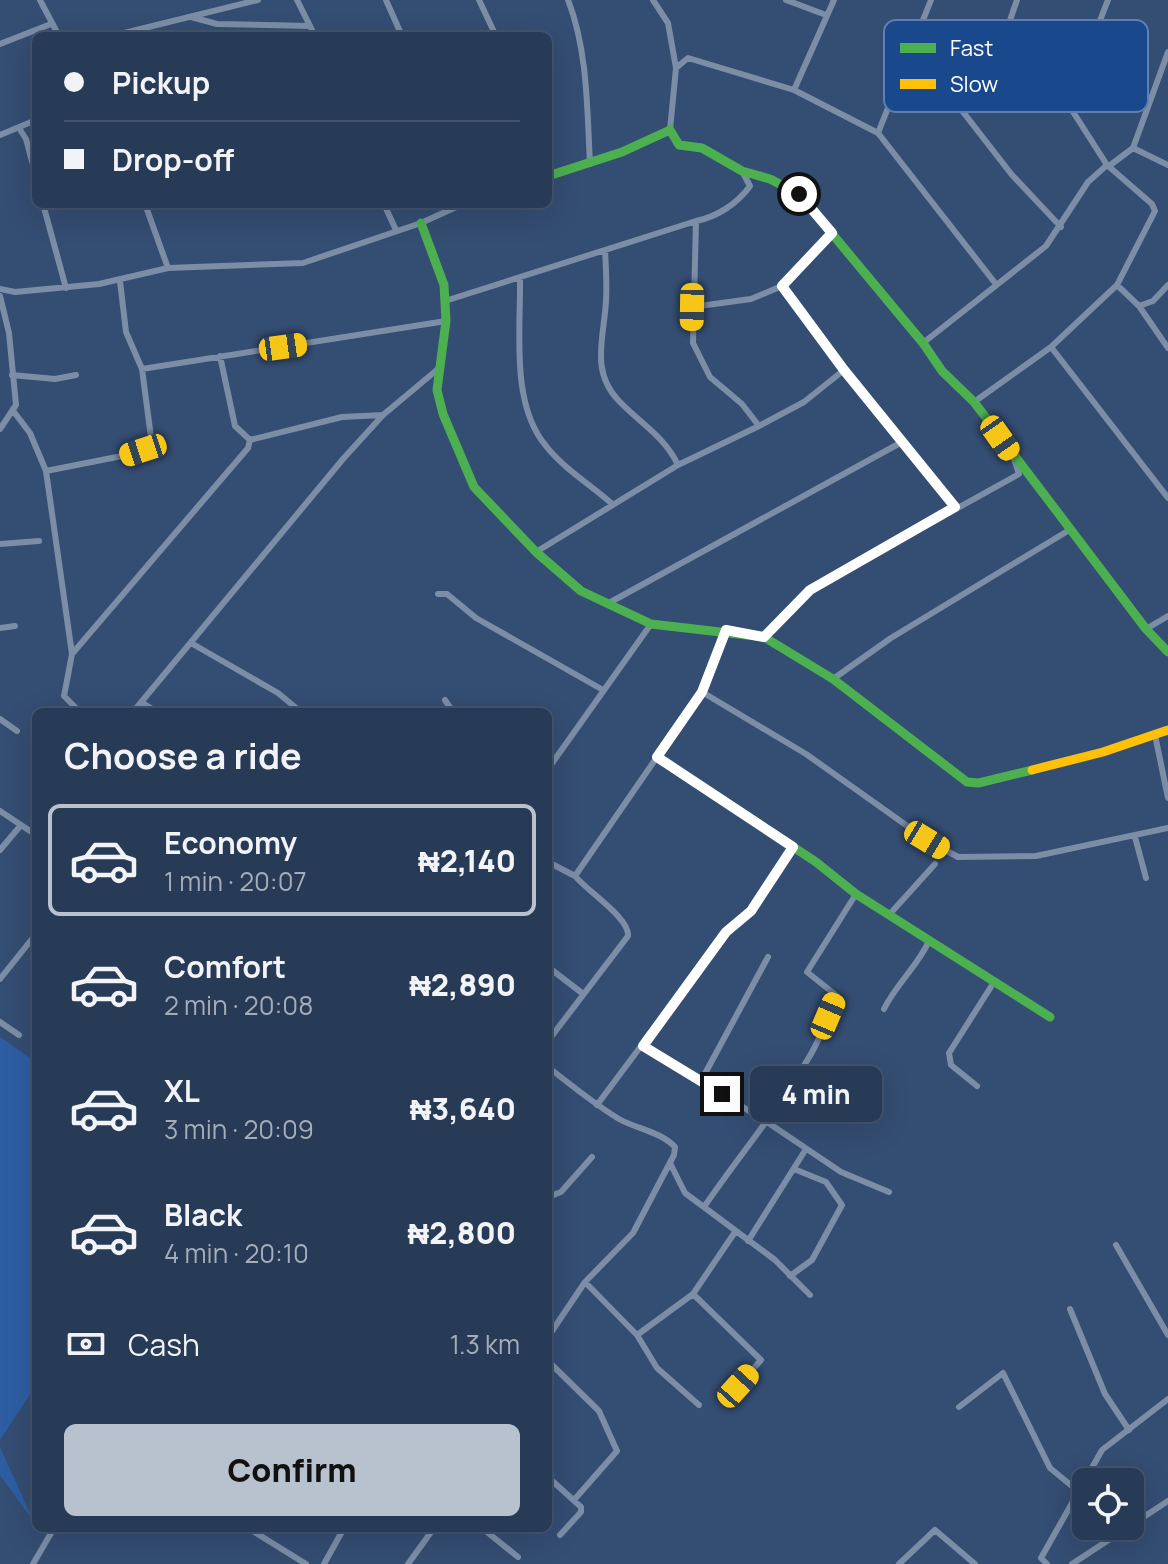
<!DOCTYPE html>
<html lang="en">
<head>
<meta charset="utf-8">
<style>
	:root { --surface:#273a56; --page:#2f415c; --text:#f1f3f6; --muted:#a4adb9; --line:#43546c; --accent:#b8c1ce }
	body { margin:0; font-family:Manrope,sans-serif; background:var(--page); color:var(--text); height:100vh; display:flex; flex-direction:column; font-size:30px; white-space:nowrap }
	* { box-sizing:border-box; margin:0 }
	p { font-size:26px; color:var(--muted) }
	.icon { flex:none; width:44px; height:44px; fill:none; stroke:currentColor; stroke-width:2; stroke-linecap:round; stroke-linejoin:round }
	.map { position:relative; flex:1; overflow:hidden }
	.side { position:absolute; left:32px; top:708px; width:520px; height:824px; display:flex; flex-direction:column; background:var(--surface); border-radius:12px; box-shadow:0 8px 32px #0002,0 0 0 2px var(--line) }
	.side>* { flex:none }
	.guide { position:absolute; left:32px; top:32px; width:520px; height:176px; border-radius:12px; box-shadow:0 8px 32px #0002,0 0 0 2px var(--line); display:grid; align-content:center; height:176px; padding:0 32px; background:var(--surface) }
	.fabs { position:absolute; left:1072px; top:1468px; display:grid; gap:16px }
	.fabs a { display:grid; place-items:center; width:72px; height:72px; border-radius:12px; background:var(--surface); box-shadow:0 8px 32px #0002,0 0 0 2px var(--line); font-size:40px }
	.end { position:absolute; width:36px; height:36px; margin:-18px; border:10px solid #fff; background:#111; box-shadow:0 0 0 4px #111 }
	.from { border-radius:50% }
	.bubble { position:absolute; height:56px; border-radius:12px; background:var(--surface); box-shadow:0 8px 32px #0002,0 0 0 2px var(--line); font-size:26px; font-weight:800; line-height:56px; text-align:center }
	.car { position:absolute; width:24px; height:48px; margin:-24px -12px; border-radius:10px; box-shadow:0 0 6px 2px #0007; background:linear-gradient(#f5c518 24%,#345 0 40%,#f5c518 0 76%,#345 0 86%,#f5c518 0) }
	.guide b { display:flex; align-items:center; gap:28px; height:76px; font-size:30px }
	.guide b+b { border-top:2px solid var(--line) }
	.guide i { width:20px; height:20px; background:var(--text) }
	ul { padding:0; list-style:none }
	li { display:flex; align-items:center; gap:24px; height:112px; margin:0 16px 12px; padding:0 16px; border:4px solid transparent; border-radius:12px }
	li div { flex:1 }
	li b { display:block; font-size:30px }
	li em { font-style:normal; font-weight:800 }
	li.current { border-color:var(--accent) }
	li>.icon { width:72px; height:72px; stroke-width:1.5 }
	h2 { padding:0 32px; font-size:36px; line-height:96px }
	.pay { display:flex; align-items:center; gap:20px; height:88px; padding:0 32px; font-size:30px }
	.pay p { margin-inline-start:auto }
	.primary-button { display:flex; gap:16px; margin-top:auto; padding:16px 32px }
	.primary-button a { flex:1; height:92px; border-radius:12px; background:var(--accent); color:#111; font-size:32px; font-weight:800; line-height:92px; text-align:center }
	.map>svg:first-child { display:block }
	.green { fill:#2d5ea3 }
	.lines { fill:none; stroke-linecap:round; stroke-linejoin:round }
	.street { stroke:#7b8ea6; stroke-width:6 }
	.fast { stroke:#4caf50; stroke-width:9 }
	.slow { stroke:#ffc107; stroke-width:9 }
	.route { stroke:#fff; stroke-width:10 }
	.key { fill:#19488d; stroke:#5e7faf; stroke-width:2 }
	.key-label { font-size:22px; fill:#fff }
</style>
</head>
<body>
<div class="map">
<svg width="1168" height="1564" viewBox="0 0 1168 1564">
	<rect width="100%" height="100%" fill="#344d72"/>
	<path class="green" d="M 0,1037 L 36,1062 L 36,1385 L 0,1440 Z
		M 0,1447 L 34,1522 L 0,1475 Z"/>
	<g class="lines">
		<path class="street" d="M 40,0 L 59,36
			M 297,0 L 315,36
			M 386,0 L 402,36
			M 479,0 L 496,36
			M 568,0 C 588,51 587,110 590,164
			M 653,0 L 668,23 L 676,68 L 670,130
			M 786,0 L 826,15
			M 1017,0 C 1006,30 989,95 960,108 L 1012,175 L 1061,227
			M 191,17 L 217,24 L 310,26
			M 112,36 L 258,0
			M 0,44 L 51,24
			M 676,68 L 688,58 L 794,90 L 878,133 L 995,283
			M 794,90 L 834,0
			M 19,128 L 26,139 L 36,176
			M 878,133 L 931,0
			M 0,135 L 36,120
			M 1133,148 L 1168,165
			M 1109,166 L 1133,148 L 1168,52
			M 43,204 L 66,288
			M 145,204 L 168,268
			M 384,204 L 395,228
			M 605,250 C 606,267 607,284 606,301 C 604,338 590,371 619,401 C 641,424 664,436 678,465
			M 520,277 C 521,329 510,403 546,446 C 563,468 591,485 611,503
			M 1117,285 L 1139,306 L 1168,348
			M 782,286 L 844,370 L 955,507
			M 0,289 L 15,292 L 99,284 L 168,268 L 303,263 L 421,223 L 463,204
			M 0,296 L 9,333 L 16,405 L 0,429
			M 445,301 L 696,221
			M 1139,306 L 1153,301 L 1168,285
			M 692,307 L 751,299 L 782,286 L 832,233
			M 923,343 L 1046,246 L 1088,182 L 1107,165
			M 1051,347 L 1168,498
			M 220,356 L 235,426 L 250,440
			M 142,369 L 446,321
			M 12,375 L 55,379 L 76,375
			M 974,402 L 1051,347 L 1117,285 L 1155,211 L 1152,204 L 1107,165 L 1045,68 L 1094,36 L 1108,0
			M 14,412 L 30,433 L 46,471 L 122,456 L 152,445 L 142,369 L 126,332 L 120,281
			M 759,426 L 804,402 L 844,370
			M 46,471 L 72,654
			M 0,544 L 39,541
			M 536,552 L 678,465 L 759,426 L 742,404 L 710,377 L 693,343 L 696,221 C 717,217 738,203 750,186 L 742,171
			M 438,594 L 447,594 L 476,618 L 603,690
			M 607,604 L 902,442
			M 0,628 L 15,626
			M 1146,629 L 1168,616
			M 764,637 L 810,590 L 1019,474 L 1014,459
			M 191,643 L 278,693 L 301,712
			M 833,679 L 891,638 L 1071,529
			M 702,692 L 806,754 L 927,840 L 958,857 L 1036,856 L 1168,828
			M 445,700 L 453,712
			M 141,702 L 157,712
			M 80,712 L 64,696 L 72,654 L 248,448 L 250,440 L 342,417 L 383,415
			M 133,712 L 343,459 L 383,415 L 438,369
			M 0,719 L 17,731
			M 1155,735 L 1168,798
			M 548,769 L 651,624
			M 0,811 L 36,835
			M 1135,837 L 1146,878
			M 0,850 L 21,825
			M 548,862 L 575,876
			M 889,915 L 935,864
			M 548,967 L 582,993
			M 0,979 L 36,934
			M 884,1009 C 897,983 917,967 929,941
			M 0,1022 L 19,1035
			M 548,1041 L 628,936 C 630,918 587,891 575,876 L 657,757
			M 643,1046 L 764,1120 L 841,1172 L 889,1192
			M 548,1067 C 571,1085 594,1104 619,1119 C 637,1129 661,1132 675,1147 L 674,1155 L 633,1233 L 585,1282 L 548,1337
			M 701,1081 L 768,957
			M 977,1086 L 951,1065 L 949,1053 L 994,982
			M 597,1105 L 726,932 L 751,911 L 793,847
			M 670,1163 L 685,1193 L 775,1260 L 810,1295
			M 548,1197 L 561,1192 L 592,1157
			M 704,1207 C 738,1157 778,1110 808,1059 C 820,1040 828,1017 837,996 L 807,972 L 856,894
			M 748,1241 L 806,1149
			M 1116,1245 L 1168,1335
			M 790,1276 L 812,1260 L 842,1205 L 826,1182 L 794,1169
			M 585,1282 L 637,1335 L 657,1368 L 699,1405
			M 693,1294 L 761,1360 L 738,1386
			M 1070,1309 L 1105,1394 L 1129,1430
			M 637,1335 L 693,1294 L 735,1232
			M 548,1361 L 599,1411 L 617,1451 L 574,1500
			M 959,1407 L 1003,1373 L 1050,1468 L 1078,1491
			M 548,1477 L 581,1507 L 581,1512 L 560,1535
			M 248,1528 L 306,1564
			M 482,1528 L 518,1557
			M 33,1564 L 54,1528
			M 324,1564 L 344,1528
			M 408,1564 L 434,1528
			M 899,1564 L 935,1530 L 975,1564
			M 1047,1564 L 1041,1558 L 1102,1450 L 1168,1399
			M 1072,1564 L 1168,1501"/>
		<path class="fast" d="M 548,176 L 622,152 L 670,130 L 679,145 L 702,148 L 742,171 L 770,179 L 799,194 L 923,343 L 942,371 L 974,402 L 1146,629 L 1168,652
			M 421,223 L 444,285 L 446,321 L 437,390 L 443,414 L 474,487 L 536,552 L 581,591 L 651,624 L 764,637 L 833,679 L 967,782 L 978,783 L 1032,770
			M 726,630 L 702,692 L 657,757 L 816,862 L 856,894 L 1050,1017"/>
		<path class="slow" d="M 1032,770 L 1103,752 L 1168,730"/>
	</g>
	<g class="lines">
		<path class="route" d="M 722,1094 L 643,1046 L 726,932 L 751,911 L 793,847 L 657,757 L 702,692 L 726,630 L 764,637 L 810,590 L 955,507 L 844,370 L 782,286 L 832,233 L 799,194"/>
	</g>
	<rect x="884" y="20" width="264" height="92" rx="12" class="key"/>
	<rect x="900" y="43" width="36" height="10" fill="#4caf50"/>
	<rect x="900" y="79" width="36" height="10" fill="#ffc107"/>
	<g class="key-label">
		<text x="950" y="56">Fast</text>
		<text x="950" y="92">Slow</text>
	</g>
</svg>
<div class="fabs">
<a><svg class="icon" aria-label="locate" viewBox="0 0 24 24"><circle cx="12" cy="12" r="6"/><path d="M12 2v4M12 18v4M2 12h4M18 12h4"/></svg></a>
</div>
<i class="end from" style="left:799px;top:194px"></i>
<i class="end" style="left:722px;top:1094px"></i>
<div class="bubble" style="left:750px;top:1066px;width:132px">4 min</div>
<i class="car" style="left:692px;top:307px;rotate:181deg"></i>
<i class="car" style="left:283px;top:347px;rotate:82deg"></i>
<i class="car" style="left:1000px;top:438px;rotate:145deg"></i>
<i class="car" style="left:143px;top:450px;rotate:252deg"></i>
<i class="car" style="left:927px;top:840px;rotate:121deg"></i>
<i class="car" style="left:828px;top:1016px;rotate:23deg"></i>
<i class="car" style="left:738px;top:1386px;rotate:42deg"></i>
<div class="guide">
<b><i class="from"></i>Pickup</b>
<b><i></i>Drop-off</b>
</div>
<section class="side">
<h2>Choose a ride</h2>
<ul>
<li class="current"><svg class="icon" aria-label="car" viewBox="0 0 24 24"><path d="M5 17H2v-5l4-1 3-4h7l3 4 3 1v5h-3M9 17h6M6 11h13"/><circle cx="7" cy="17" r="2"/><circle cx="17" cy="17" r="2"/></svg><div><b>Economy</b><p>1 min · 20:07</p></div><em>₦2,140</em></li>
<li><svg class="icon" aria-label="car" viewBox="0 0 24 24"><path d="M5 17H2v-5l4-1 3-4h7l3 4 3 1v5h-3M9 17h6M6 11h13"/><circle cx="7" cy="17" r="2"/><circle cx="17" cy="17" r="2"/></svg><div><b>Comfort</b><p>2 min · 20:08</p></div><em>₦2,890</em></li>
<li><svg class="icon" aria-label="car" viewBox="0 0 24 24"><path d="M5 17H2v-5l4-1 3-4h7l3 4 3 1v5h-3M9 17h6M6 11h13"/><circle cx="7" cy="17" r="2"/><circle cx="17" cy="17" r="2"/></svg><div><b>XL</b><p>3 min · 20:09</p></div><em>₦3,640</em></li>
<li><svg class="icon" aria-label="car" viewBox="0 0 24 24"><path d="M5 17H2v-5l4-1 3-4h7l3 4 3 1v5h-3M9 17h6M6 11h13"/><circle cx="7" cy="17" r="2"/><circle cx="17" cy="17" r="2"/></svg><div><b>Black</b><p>4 min · 20:10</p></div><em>₦2,800</em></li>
</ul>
<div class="pay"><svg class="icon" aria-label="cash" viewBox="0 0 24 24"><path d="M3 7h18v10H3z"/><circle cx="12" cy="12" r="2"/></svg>Cash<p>1.3 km</p></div>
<div class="primary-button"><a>Confirm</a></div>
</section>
</div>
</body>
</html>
